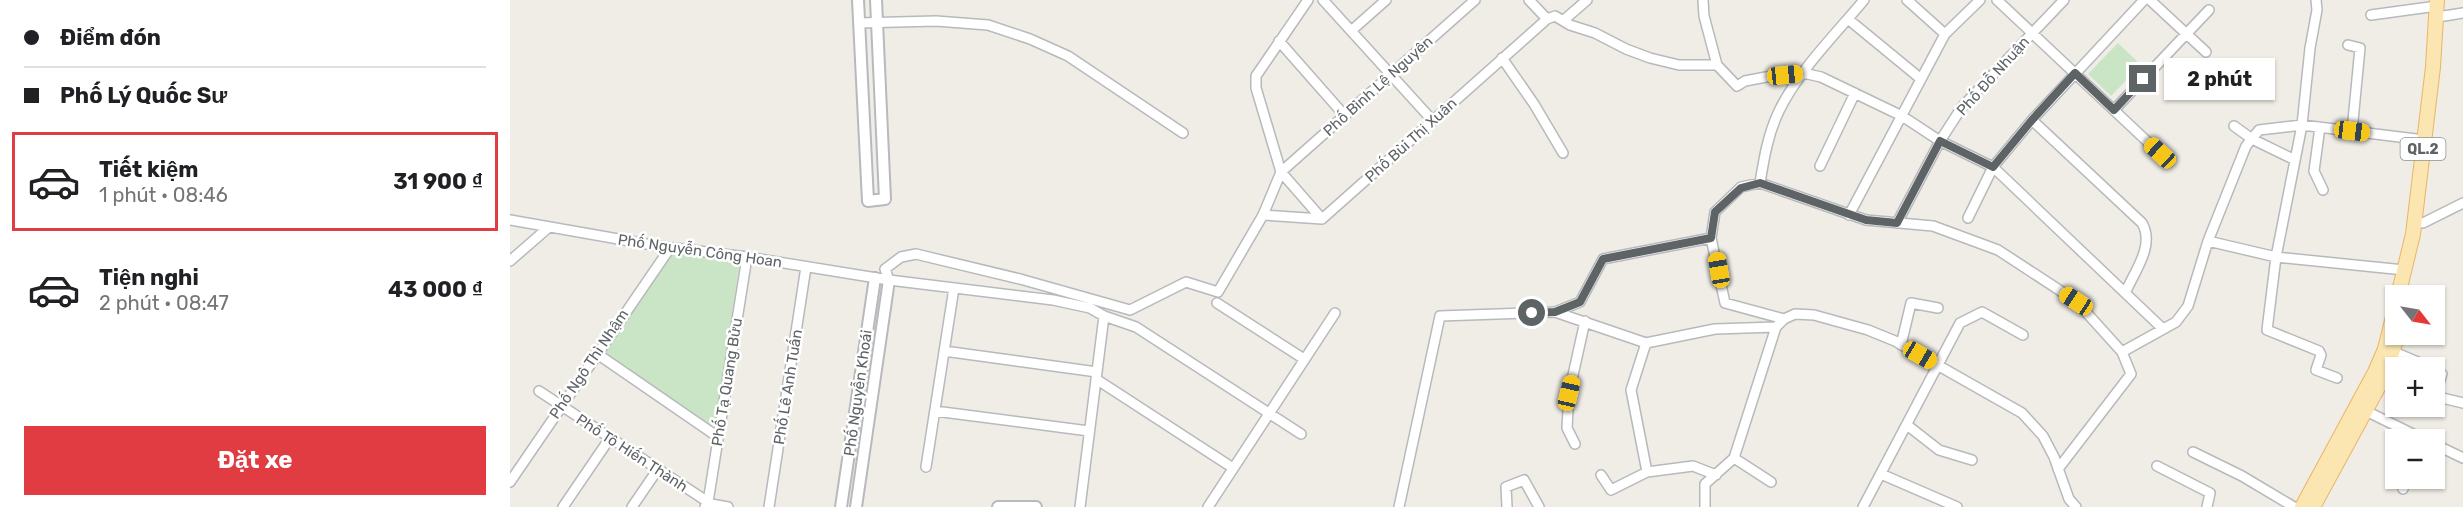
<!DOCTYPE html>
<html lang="vi">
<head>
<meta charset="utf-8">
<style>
	:root { --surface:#fff; --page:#f2f2f2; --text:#202124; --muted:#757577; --line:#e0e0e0; --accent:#e03c42 }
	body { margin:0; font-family:Rubik,sans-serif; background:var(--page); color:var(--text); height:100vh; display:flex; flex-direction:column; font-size:22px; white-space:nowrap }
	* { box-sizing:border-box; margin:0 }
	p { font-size:20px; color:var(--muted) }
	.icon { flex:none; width:33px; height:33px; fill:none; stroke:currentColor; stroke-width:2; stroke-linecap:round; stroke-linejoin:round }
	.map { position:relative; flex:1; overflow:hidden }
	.side { display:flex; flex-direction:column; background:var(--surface); width:510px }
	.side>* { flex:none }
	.banner { display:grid; align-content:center; height:132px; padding:0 24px; background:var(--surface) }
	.needle { width:39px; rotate:121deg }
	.tools { position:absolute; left:1875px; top:285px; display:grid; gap:12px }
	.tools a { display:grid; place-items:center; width:60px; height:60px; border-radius:0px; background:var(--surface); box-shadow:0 2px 4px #0004; font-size:30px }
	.end { position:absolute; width:27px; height:27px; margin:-14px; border:8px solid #5e6366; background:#fff; box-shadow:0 0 0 3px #fff }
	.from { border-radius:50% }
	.bubble { position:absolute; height:42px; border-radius:0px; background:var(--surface); box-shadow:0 2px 4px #0004; font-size:20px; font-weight:700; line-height:42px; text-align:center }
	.car { position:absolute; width:18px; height:36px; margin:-18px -9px; border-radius:8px; box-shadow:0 0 4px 2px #0007; background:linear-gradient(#f5c518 24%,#345 0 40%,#f5c518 0 76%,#345 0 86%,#f5c518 0) }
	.banner b { display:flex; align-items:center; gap:21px; height:57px; font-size:22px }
	.banner b+b { border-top:2px solid var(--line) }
	.banner i { width:15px; height:15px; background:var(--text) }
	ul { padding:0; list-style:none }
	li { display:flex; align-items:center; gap:18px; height:99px; margin:0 12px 9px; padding:0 12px; border:3px solid transparent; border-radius:0px }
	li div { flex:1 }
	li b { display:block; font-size:22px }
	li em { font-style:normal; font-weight:700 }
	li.on { border-color:var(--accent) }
	li>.icon { width:54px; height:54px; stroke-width:1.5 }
	.cta { display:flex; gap:12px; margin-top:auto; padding:12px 24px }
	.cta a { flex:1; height:69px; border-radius:0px; background:var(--accent); color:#fff; font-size:24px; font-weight:700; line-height:69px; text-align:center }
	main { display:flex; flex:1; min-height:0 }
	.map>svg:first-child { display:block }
	.green { fill:#c9e5c5 }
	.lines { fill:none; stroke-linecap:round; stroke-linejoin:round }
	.minor-casing { stroke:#b7b9bc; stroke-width:12 }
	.tertiary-casing { stroke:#b7b9bc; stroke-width:14 }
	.primary-casing { stroke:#eab565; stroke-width:16 }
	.minor { stroke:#fff; stroke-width:9 }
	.tertiary { stroke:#fff; stroke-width:10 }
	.primary { stroke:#fbe6b1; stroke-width:14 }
	.route { stroke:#5e6366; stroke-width:8 }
	.labels { text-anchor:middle; stroke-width:5; stroke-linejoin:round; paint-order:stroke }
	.shield { fill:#fff; stroke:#8e9294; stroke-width:1.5 }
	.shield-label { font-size:14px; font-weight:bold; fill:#5e6366 }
	.street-label { font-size:15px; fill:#5e6366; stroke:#fff }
</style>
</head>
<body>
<main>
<section class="side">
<div class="banner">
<b><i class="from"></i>Điểm đón</b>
<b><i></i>Phố Lý Quốc Sư</b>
</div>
<ul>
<li class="on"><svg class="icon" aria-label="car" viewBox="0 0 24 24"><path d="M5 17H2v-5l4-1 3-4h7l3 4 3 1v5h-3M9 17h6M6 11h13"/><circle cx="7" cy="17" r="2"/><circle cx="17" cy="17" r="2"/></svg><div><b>Tiết kiệm</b><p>1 phút · 08:46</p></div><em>31 900 ₫</em></li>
<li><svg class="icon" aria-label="car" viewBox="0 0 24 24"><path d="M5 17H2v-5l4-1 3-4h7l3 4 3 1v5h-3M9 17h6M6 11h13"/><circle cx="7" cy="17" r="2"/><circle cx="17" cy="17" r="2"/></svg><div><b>Tiện nghi</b><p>2 phút · 08:47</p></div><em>43 000 ₫</em></li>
</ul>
<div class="cta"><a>Đặt xe</a></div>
</section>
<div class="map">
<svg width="1953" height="507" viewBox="0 0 1953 507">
	<rect width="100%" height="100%" fill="#f0ede7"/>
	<path class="green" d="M 1608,43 L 1631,65 L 1601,96 L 1578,74 Z
		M 163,251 L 226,262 L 229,266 L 207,418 L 206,423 L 201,426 L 94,353 L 160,253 Z"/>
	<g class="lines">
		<defs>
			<path id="minor" d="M 798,0 L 746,76 L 746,88 L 771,172 L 812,219 L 1037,19 L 1045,16 L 1060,25 L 1085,33 L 1116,49 L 1140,58 L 1169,65 L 1207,65
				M 813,0 L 923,121
				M 1019,0 L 1037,19
				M 1193,0 L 1194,16 L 1207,65 L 1227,86 L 1235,81 L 1256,77 L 1293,73 L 1311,77 L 1392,116 L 1430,141 L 1483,167 L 1653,329
				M 1397,0 L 1435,34
				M 1487,0 L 1659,162
				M 1640,0 L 1696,52
				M 1806,0 L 1807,10 L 1800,48 L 1792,125 L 1766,257 L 1757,330 L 1809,351 L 1811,355 L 1806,370 L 1827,378
				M 1861,15 L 1927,6
				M 1934,16 L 1953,13
				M 1338,19 L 1411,79
				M 1054,20 L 1077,0
				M 349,23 L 426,21 L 478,25 L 520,39 L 558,56 L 673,133
				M 841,31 L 876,0
				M 769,41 L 835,116
				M 1838,45 L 1850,48 L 1842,131
				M 992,58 L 1024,104 L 1053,153
				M 1604,110 L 1699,10
				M 1522,120 L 1632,223 C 1645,245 1625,271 1615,293
				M 1724,126 L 1742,139 L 1785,160
				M 1810,127 L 1804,171 L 1813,190
				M 1310,166 L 1345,93
				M 1250,183 C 1254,158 1258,134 1269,111 C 1289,70 1325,35 1354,0
				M 753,215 L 812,219
				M 1339,215 L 1435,34 L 1470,0
				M 1458,218 L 1483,167 L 1522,120 L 1634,0
				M 0,220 L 148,246 L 237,257 L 379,280 L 543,300 L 580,308 L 594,316 L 626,327 L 791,434
				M 1387,223 L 1430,141 L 1452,107 L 1554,0
				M 1913,223 L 1953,203
				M 1698,241 L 1766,257 L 1894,270
				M 0,261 L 39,227
				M 379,280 L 375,269 L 391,257 L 406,254 L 510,279 L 620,310 L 676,282 L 708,292 L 753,215 L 771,172 L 965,0
				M 707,303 L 794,359
				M 1045,312 L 1136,343 L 1205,329 L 1266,327 L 1274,319 L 1285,314 L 1304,315 L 1358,330 L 1385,341 L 1512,413 L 1533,436 L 1544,457 L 1559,499 L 1566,507
				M 1274,319 L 1215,303 L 1201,238 L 1205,212 L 1231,187 L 1250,183 L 1356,220 L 1423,226 L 1488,250 L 1566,301 L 1612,352 L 1621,374 L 1548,469
				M 1136,343 L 1121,390 L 1137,472
				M 1391,345 L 1401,303 L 1428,308
				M 434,351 L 587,372
				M 1612,352 L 1666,322 L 1678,306 L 1698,241 L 1736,146 L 1749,130 L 1792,125 L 1914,140
				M 1884,352 L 1922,368
				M 86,353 L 208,437
				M 1924,369 L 1932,374 L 1926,393 L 1928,397 L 1953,403
				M 586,379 L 723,468
				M 29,391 L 201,504 L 218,507
				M 425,411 L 579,431
				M 1856,411 L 1915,440
				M 1397,425 L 1429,450 L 1462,460
				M 1065,444 L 1057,428 L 1059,393 L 1075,321
				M 1924,444 L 1953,458
				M 1683,452 L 1732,476 L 1784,507
				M 1224,458 L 1261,482
				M 1647,466 L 1700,493 L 1697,507
				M 416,467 L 444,288
				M 1371,474 L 1447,507
				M 1091,475 L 1101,490 L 1137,472 L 1183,466 L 1206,475
				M 0,482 L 160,248
				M 1893,489 L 1896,478
				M 53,507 L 100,438
				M 122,507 L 148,469
				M 195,507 L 198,502 L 237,257
				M 259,507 L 296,267
				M 570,507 L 594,316
				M 698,507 L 825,313
				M 889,507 L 930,316 L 1045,312 L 1070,302 L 1093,259 L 1201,238
				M 997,507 L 996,487 L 1014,480 L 1029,507
				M 1195,507 L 1195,484 L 1224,458 L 1266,327
				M 1353,507 L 1450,323 L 1472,312 L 1513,335"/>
			<path id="tertiary" d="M 348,0 L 358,201 L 375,199 L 366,0
				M 331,507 L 365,278
				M 346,507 L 379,280
				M 488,507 L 526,507"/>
			<path id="primary" d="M 1888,296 L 1903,234 L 1923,67 L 1927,0
				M 1792,507 L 1865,372 L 1875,349 L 1886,305
				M 1803,507 L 1875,375 L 1888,334"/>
		</defs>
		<use href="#minor" class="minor-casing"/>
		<use href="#tertiary" class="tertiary-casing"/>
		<use href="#primary" class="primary-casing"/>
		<use href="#minor" class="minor"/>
		<use href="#tertiary" class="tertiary"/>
		<use href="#primary" class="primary"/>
	</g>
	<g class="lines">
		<path class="route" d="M 1022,313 L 1045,312 L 1070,302 L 1093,259 L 1201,238 L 1205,212 L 1231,188 L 1250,183 L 1356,220 L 1387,223 L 1430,141 L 1483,167 L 1522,120 L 1565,73 L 1604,110 L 1633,79"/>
	</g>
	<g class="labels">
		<rect class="shield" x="1890.5" y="138" width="45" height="22" rx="4.5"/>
		<g class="shield-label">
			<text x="1913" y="154">QL.2</text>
		</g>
		<g class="street-label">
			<text transform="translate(1483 76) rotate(-48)" y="5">Phố Đỗ Nhuận</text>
			<text transform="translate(868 86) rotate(-42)" y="5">Phố Bình Lệ Nguyên</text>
			<text transform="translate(901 140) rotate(-42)" y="5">Phố Bùi Thị Xuân</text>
			<text transform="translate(190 251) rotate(8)" y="5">Phố Nguyễn Công Hoan</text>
			<text transform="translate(79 364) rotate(-56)" y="5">Phố Ngô Thì Nhậm</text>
			<text transform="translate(217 382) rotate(-81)" y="5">Phố Tạ Quang Bửu</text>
			<text transform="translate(278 387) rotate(-81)" y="5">Phố Lê Anh Tuấn</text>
			<text transform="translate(348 393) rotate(-82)" y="5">Phố Nguyễn Khoái</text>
			<text transform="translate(122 453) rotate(33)" y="5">Phố Tô Hiến Thành</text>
		</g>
	</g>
</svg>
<div class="tools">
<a><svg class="needle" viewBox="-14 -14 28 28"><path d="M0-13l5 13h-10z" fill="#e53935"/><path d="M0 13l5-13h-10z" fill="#757577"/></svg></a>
<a>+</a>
<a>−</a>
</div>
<i class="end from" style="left:1022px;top:313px"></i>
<i class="end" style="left:1633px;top:79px"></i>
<div class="bubble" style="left:1654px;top:58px;width:111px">2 phút</div>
<i class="car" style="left:1275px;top:75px;rotate:84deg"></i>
<i class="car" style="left:1842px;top:131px;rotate:97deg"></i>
<i class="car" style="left:1650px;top:153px;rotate:313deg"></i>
<i class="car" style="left:1209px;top:270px;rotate:350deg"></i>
<i class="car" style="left:1566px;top:301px;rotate:303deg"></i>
<i class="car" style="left:1410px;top:355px;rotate:120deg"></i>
<i class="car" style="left:1059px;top:393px;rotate:13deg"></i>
</div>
</main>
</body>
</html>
